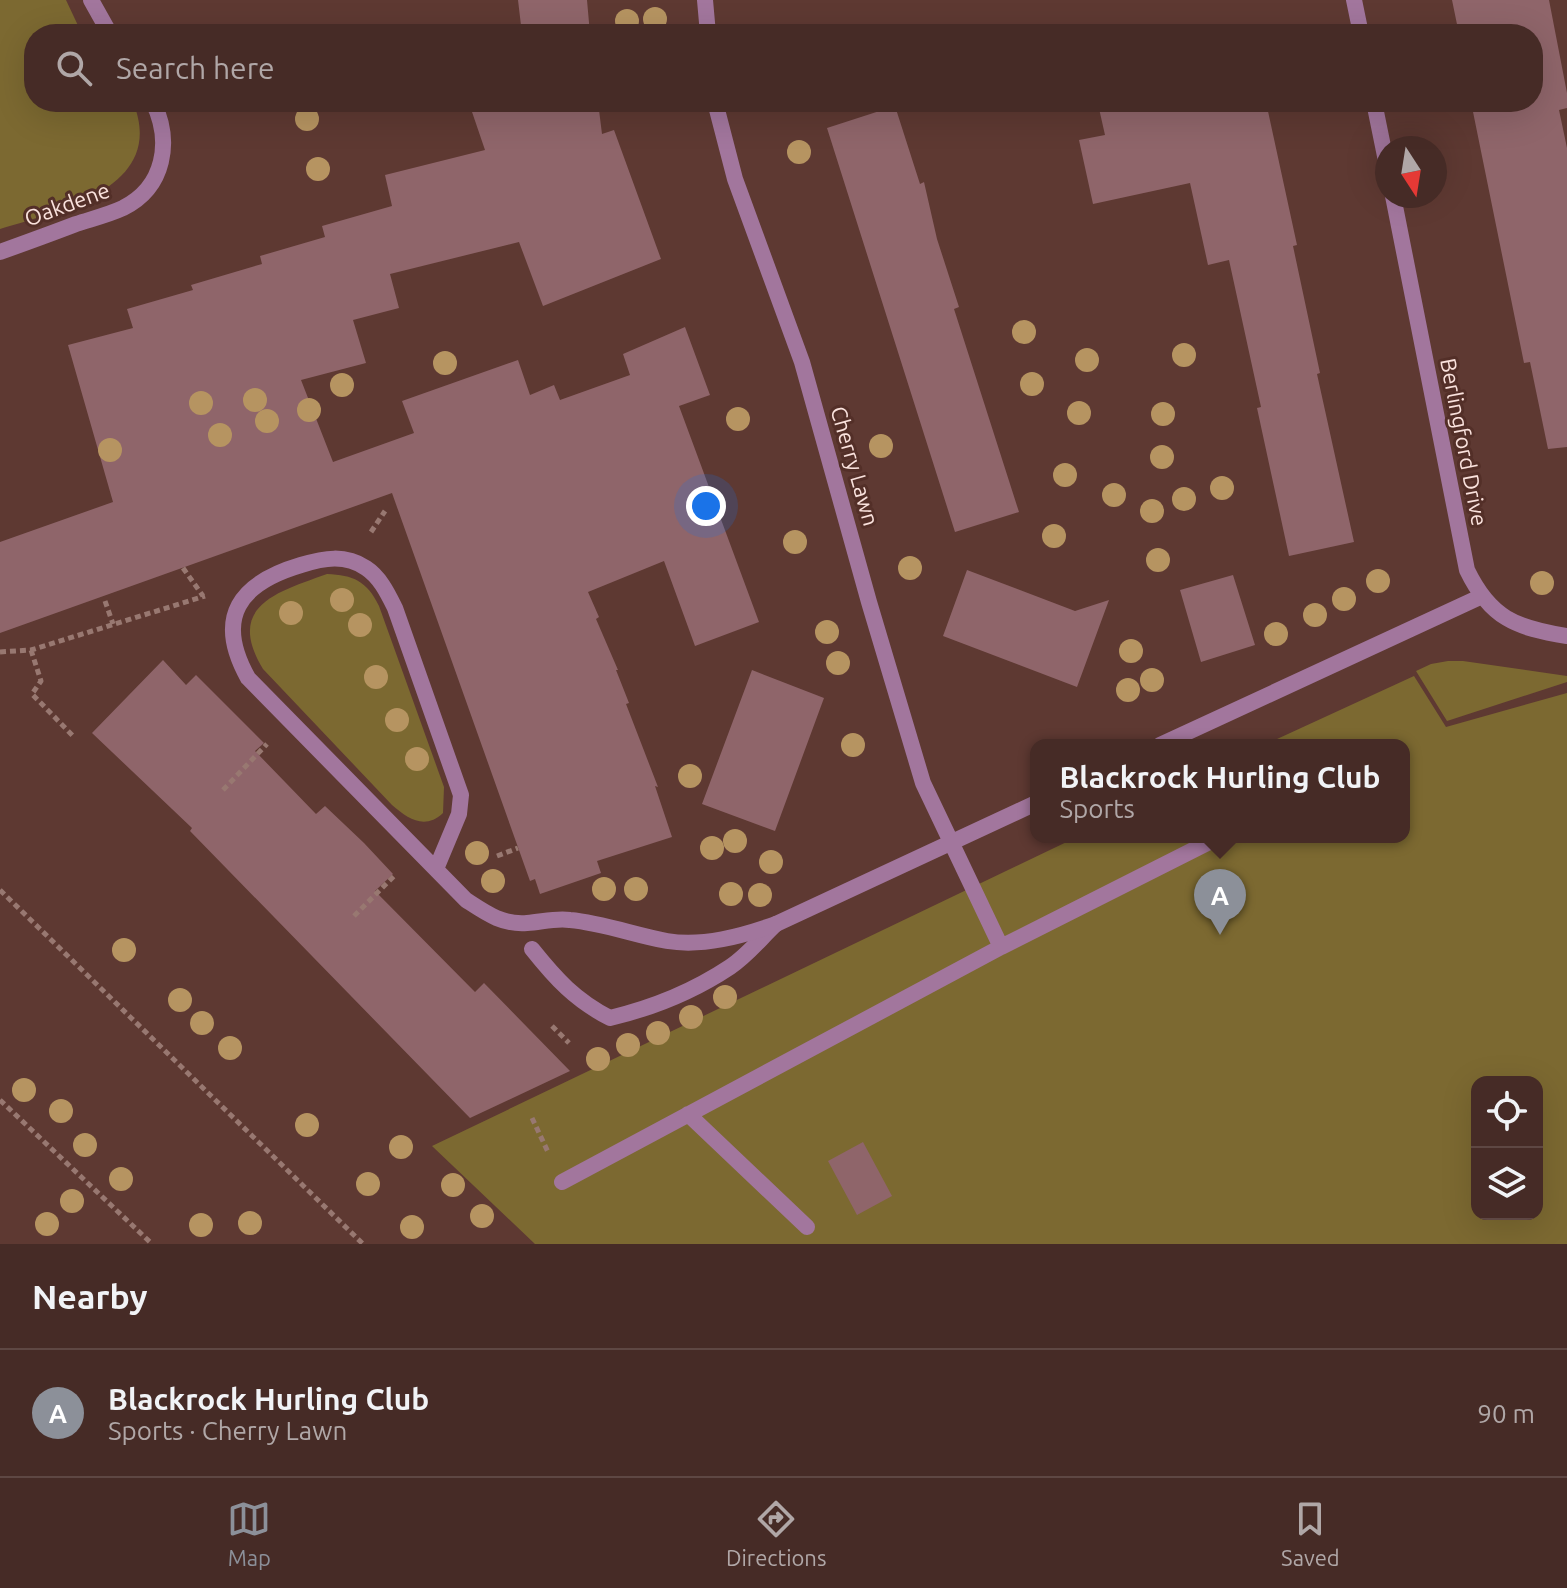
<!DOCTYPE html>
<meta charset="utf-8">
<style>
:root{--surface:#462b26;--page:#4d332e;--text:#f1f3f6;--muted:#b0a7a7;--line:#5e4743;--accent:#8c9099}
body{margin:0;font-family:Ubuntu,sans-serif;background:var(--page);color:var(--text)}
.controls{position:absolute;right:24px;bottom:24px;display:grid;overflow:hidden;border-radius:16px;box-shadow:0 8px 32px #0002}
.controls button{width:72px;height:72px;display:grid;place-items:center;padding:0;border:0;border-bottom:2px solid var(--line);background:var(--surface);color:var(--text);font:40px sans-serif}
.compass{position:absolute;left:1375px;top:136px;width:72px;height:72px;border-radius:50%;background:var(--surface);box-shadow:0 8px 32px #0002;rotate:168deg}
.you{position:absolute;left:706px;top:506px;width:28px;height:28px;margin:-20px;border:6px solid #fff;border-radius:50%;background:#1a73e8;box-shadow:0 0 0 12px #1a73e833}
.badge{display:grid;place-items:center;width:52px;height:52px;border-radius:50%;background:var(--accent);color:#fff;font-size:26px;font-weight:700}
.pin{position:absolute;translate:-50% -66px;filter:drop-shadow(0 2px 4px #0008)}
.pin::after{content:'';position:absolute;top:42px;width:28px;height:24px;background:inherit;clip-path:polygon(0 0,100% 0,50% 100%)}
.popup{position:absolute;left:1030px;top:739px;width:380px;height:104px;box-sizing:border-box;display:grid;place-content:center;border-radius:16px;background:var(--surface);filter:drop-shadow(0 2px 6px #0005);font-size:26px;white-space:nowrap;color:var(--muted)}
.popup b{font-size:30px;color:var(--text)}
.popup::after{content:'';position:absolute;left:50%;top:100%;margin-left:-16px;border:16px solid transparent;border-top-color:var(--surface)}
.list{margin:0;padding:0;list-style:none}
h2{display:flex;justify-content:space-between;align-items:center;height:104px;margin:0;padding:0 32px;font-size:34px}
h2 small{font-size:26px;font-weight:400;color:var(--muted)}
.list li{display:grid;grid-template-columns:52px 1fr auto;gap:24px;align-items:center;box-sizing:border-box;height:128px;padding:0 32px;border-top:2px solid var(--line)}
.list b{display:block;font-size:30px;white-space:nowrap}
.list p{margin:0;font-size:26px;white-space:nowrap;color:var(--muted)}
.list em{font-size:26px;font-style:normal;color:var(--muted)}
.icon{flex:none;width:44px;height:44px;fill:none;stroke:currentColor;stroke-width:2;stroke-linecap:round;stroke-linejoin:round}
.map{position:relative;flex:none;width:1567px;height:1244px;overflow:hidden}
.search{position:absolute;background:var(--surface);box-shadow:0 8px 32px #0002;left:24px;right:24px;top:24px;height:88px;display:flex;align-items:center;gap:20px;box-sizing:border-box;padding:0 28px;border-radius:32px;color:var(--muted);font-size:30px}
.sheet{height:232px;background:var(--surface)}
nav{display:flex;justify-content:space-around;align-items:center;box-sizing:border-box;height:112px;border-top:2px solid var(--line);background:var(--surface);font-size:22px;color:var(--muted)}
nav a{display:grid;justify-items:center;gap:4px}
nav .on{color:var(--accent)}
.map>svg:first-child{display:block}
</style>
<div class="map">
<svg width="1567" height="1244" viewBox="0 0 1567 1244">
<rect width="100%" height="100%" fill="#5e3932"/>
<path fill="#7c6931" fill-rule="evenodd" d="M 0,0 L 66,0 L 82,34 L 34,34 L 34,102 L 133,102 C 168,188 59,211 0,229 Z
M 327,574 C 353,575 367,581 379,606 L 444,787 L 443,813 C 425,830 408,819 392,805 L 263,669 C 225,606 277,592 327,574 Z
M 1448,661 L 1463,661 L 1567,676 L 1567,682 L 1447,721 L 1416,671 L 1431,664 Z
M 1414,676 L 1446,727 L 1567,693 L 1567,1244 L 535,1244 L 432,1146 L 1077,837 L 1404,837 L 1404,745 L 1264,745 ZM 1477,1082 L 1537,1082 L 1537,1214 L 1477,1214 Z"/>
<path fill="#8f656a" d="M 518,0 L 587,0 L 590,34 L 522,34 Z
M 1452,0 L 1549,0 L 1567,93 L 1567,108 L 1559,110 L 1567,148 L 1567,447 L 1548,449 L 1530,362 L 1524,363 L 1471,102 L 1533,102 L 1533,34 L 1459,34 Z
M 519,102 L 598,102 L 602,134 L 614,130 L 661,259 L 543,306 L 519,242 L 390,274 L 399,308 L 353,320 L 366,363 L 301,380 L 333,462 L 414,433 L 402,401 L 518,360 L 530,395 L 554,385 L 560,400 L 630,375 L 623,354 L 685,327 L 710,395 L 679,406 L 759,622 L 695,646 L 664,561 L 588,592 L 599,617 L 596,619 L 618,670 L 616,670 L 629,703 L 626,704 L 658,787 L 655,786 L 672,837 L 597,861 L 601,873 L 540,894 L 535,879 L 530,881 L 392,493 L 0,633 L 0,542 L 113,502 L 68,345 L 133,328 L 127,309 L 193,290 L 191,285 L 262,264 L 260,256 L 325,237 L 322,226 L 392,206 L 385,175 L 485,150 L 471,109 Z
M 1109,102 L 1266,102 L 1297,245 L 1293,246 L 1320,373 L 1317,374 L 1354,542 L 1289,556 L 1257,408 L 1261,407 L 1229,260 L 1208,265 L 1190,183 L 1093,204 L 1079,140 L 1105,135 L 1098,104 Z
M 895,106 L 920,184 L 924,182 L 937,239 L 959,307 L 954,309 L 1019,512 L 955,532 L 827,128 Z
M 967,570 L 1075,611 L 1109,600 L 1077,687 L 943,636 Z
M 1233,575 L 1255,645 L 1201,662 L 1180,590 Z
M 163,660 L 186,685 L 196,675 L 264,743 L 255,751 L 316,814 L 325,806 L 364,843 L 393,874 L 375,891 L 475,992 L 484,983 L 570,1071 L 470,1118 L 190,831 L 192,828 L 92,733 Z
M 752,670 L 824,698 L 775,831 L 702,804 Z
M 863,1142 L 892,1196 L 857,1215 L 828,1161 Z"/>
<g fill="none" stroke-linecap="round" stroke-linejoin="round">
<path stroke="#987871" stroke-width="5" stroke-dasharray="6 4" stroke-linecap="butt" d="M 371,532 L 385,511
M 183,568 L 203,596
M 105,601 L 113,624
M 31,650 L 41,681 L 32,694 L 74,737
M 0,652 L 31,650 L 205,596
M 223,790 L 267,744
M 497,856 L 518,848
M 0,890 L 363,1244
M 354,916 L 396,874
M 552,1026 L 569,1043
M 0,1100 L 152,1244
M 532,1118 L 548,1152"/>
<path stroke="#a2769d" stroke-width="16" d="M 532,949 C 556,979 575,1000 610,1018 C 652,1008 694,991 730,967 C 747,956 761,938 776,924"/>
<path stroke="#a2769d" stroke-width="16" d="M 91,0 L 110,34
M 705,0 L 708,34
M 1354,0 L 1361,34
M 715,102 L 735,179 L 802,362 L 869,602 L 923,783 L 1001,947
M 1374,102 L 1387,166
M 1393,196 L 1467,570 C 1490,618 1516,628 1567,636
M 0,252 C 25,243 50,234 76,224 C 91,219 108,215 123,208 C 165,187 172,141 153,102
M 1160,745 L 1480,597
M 436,869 L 459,814 L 461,795 L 395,608 C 388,594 380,577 366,568 C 345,554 324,558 301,565 C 240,583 214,617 248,678 L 466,900 C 486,913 502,925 527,923 C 542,922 555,918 570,920 C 603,923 634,935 667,941 C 703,947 742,936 776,924 L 1036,803
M 688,1114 L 807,1227
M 562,1182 L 1001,947 L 1219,837"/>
</g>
<g fill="#b69461">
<circle cx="655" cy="19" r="12"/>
<circle cx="627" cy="21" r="12"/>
<circle cx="307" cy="119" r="12"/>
<circle cx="799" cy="152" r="12"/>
<circle cx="318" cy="169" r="12"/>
<circle cx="1024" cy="332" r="12"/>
<circle cx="1184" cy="355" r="12"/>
<circle cx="1087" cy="360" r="12"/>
<circle cx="445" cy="363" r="12"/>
<circle cx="1032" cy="384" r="12"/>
<circle cx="342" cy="385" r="12"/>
<circle cx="255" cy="400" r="12"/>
<circle cx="201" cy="403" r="12"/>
<circle cx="309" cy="410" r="12"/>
<circle cx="1079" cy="413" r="12"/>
<circle cx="1163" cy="414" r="12"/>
<circle cx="738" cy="419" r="12"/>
<circle cx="267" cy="421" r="12"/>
<circle cx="220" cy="435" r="12"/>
<circle cx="881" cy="446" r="12"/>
<circle cx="110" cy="450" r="12"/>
<circle cx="1162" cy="457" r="12"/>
<circle cx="1065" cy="475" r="12"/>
<circle cx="1222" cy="488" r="12"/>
<circle cx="1114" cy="495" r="12"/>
<circle cx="1184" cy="499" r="12"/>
<circle cx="1152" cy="511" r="12"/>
<circle cx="1054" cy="536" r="12"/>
<circle cx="795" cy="542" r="12"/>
<circle cx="1158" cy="560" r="12"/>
<circle cx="910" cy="568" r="12"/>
<circle cx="1378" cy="581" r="12"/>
<circle cx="1542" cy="583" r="12"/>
<circle cx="1344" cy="599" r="12"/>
<circle cx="342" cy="600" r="12"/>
<circle cx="291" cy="613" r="12"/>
<circle cx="1315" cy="615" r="12"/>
<circle cx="360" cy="625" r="12"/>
<circle cx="827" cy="632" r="12"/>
<circle cx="1276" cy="634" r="12"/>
<circle cx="1131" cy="651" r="12"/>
<circle cx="838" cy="663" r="12"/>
<circle cx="376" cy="677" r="12"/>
<circle cx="1152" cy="680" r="12"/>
<circle cx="1128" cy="690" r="12"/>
<circle cx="397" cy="720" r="12"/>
<circle cx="853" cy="745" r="12"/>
<circle cx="417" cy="759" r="12"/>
<circle cx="690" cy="776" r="12"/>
<circle cx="735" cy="841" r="12"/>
<circle cx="712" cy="848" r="12"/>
<circle cx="477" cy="853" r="12"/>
<circle cx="771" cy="862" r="12"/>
<circle cx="493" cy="881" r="12"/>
<circle cx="604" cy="889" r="12"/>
<circle cx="636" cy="889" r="12"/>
<circle cx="731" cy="894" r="12"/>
<circle cx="760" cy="895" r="12"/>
<circle cx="124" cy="950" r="12"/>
<circle cx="725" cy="997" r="12"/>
<circle cx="180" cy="1000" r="12"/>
<circle cx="691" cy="1017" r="12"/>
<circle cx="202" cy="1023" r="12"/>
<circle cx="658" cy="1033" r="12"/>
<circle cx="628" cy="1045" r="12"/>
<circle cx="230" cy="1048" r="12"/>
<circle cx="598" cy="1059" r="12"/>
<circle cx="24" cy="1090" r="12"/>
<circle cx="61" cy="1111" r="12"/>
<circle cx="307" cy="1125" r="12"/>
<circle cx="85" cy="1145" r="12"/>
<circle cx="401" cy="1147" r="12"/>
<circle cx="121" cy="1179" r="12"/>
<circle cx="368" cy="1184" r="12"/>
<circle cx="453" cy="1185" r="12"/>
<circle cx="72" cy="1201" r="12"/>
<circle cx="482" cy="1216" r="12"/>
<circle cx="250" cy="1223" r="12"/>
<circle cx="47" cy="1224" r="12"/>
<circle cx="201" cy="1225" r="12"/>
<circle cx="412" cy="1227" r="12"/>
</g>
<g text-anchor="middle" stroke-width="6" stroke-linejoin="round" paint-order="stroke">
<g font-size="22" fill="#fae2dd" stroke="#532f28">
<text transform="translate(67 204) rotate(-20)" y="8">Oakdene</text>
<text transform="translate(1464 442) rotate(79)" y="8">Berlingford Drive</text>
<text transform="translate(855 466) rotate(74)" y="8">Cherry Lawn</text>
</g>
</g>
</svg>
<div class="controls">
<button><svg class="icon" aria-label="locate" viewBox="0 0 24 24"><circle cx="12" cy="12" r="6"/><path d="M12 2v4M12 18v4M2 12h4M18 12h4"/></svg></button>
<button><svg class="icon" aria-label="layers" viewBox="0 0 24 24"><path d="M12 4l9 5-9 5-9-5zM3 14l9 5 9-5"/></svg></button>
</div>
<svg class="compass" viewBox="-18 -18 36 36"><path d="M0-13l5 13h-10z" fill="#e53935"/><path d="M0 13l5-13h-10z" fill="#b0a7a7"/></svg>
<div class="you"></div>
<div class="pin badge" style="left:1220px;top:935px">A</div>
<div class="popup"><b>Blackrock Hurling Club</b>Sports</div>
<div class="search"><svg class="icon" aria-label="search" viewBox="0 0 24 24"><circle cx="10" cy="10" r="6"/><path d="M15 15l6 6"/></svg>Search here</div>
</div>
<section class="sheet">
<h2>Nearby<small></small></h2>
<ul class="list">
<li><span class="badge">A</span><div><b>Blackrock Hurling Club</b><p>Sports · Cherry Lawn</p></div><em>90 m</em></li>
</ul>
</section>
<nav>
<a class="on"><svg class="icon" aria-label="map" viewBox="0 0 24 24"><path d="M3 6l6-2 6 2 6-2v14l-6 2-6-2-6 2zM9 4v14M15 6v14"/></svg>Map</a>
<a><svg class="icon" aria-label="directions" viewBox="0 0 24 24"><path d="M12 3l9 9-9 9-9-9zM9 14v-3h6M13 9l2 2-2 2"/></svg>Directions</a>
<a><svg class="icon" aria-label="saved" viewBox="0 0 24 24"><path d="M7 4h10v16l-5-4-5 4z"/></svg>Saved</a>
</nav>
